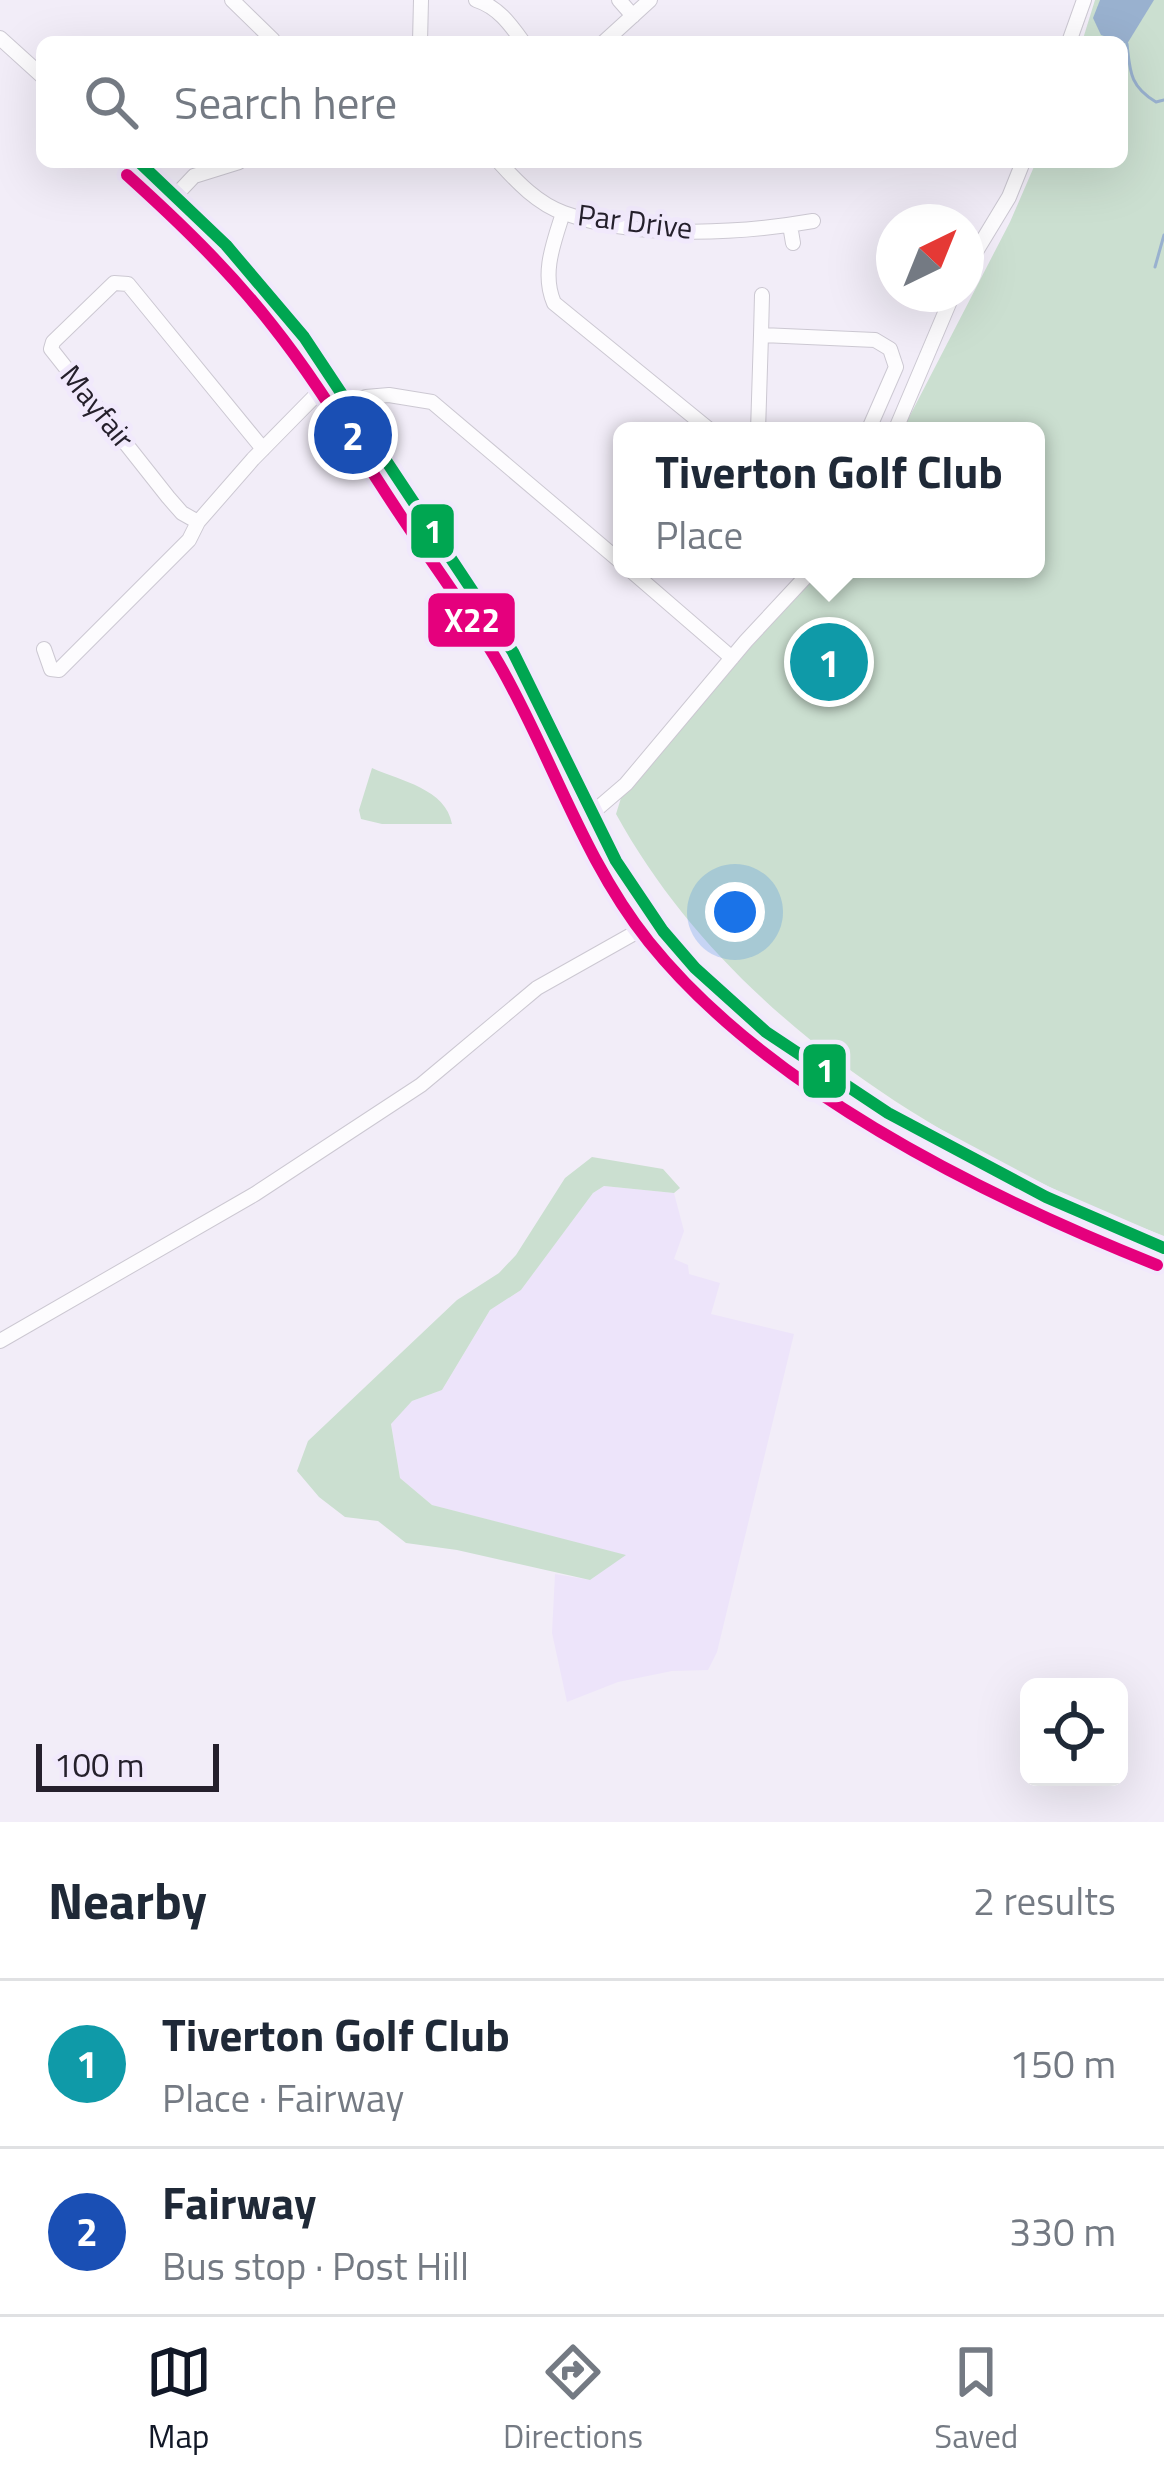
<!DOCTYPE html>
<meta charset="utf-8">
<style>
:root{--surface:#fff;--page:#f2f2f3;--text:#1f2937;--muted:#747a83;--line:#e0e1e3;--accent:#111827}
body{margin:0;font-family:"Titillium Web",sans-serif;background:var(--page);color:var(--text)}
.controls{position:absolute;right:36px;bottom:36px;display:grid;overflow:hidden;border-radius:18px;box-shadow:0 12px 48px #0002}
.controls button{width:108px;height:108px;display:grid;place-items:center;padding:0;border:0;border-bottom:3px solid var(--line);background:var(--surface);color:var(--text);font:60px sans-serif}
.compass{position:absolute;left:876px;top:204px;width:108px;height:108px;border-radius:50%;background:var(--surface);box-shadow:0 12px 48px #0002;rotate:43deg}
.scale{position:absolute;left:36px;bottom:30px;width:183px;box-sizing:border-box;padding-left:12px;border:6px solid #25202c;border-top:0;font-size:33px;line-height:42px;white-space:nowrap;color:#25202c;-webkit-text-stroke:9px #f1e9fc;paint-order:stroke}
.you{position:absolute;left:735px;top:912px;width:42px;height:42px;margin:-30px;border:9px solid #fff;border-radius:50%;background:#1a73e8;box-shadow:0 0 0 18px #1a73e833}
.badge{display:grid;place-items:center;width:78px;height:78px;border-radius:50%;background:var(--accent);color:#fff;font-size:39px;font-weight:700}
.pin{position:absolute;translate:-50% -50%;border:6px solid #fff;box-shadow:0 3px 12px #0006}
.popup{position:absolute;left:613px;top:422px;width:432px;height:156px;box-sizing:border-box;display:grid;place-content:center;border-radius:18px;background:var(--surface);filter:drop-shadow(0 3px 9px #0005);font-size:39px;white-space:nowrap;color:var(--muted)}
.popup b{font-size:45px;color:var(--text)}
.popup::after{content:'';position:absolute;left:50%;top:100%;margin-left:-24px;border:24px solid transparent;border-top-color:var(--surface)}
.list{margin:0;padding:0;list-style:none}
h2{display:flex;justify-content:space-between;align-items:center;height:156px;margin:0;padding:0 48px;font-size:51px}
h2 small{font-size:39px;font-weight:400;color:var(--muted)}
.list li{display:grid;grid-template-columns:78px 1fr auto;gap:36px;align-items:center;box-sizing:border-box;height:168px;padding:0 48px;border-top:3px solid var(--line)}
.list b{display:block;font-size:45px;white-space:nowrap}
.list p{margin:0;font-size:39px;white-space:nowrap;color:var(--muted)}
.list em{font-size:39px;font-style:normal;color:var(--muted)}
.icon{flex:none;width:66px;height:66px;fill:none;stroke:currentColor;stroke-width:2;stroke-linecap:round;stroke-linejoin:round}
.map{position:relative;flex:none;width:1164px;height:1822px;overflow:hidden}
.search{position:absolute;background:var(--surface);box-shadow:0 12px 48px #0002;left:36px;right:36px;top:36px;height:132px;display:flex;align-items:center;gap:30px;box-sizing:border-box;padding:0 42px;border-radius:18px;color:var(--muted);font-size:45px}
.sheet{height:492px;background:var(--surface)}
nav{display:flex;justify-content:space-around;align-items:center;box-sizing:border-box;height:168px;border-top:3px solid var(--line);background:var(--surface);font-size:33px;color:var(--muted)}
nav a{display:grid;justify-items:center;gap:6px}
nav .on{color:var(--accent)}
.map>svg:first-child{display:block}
</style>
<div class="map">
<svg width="1164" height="1822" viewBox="0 0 1164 1822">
<rect width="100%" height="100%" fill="#f2edf8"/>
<path fill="#ede4fa" d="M 604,1186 L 674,1193 L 684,1231 L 674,1259 L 688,1265 L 689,1274 L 720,1283 L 711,1314 L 794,1334 L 717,1652 L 708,1670 L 672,1671 L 618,1682 L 567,1702 L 552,1633 L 555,1574 L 590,1580 L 624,1555 L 432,1505 L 400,1478 L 391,1423 L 412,1401 L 442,1390 L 490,1310 L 521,1290 L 593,1193 Z"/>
<path fill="#cbdfd0" d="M 1095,0 L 1164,0 L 1164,1236 C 949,1153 730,1021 616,814 L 621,798 L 818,569 L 1036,569 L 1036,431 L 902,431 L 1010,222 L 1036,162 L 1122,162 L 1122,42 L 1082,42 Z
M 372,768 C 401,781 446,789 452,824 L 382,824 L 361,819 L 359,810 Z
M 592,1157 L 663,1169 L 680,1188 L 674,1193 L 604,1186 L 593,1193 L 521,1290 L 490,1310 L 442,1390 L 412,1401 L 391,1424 L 400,1478 L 432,1505 L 626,1555 L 590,1580 L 457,1550 L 406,1543 L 378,1521 L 345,1517 L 319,1497 L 297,1471 L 308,1441 L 457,1300 L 499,1273 L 516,1255 L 565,1178 Z"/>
<path fill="#99b1cf" d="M 1100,0 L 1154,0 L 1127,44 L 1101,35 L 1093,18 Z"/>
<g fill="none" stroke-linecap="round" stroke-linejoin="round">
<path stroke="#99b1cf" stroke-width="3" d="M 1127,44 C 1130,70 1129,86 1156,102 L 1164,100
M 1155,267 L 1164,235"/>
<defs>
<path id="minor" d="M 232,0 L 273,40
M 476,0 C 498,7 510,24 523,42
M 619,0 L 633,16
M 0,38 L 42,76
M 420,42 L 421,0
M 604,42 L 650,0
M 1069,42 L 1084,0
M 139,162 C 200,216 255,271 304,337 L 513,652 C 556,729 584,815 633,889 C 710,1006 812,1071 932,1138 C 1008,1180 1083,1217 1164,1248
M 499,162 C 517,182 538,204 564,213 C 636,239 739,234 813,221
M 176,195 L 194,176 L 239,162
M 563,213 C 554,242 541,273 554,303 L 711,431
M 790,225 L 793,243
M 966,268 L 1009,197 L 1023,162
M 761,335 L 762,295
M 348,404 L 366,397 L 389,395 L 432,402 L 622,563
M 758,431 L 761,335 L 875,340 L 890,349 L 896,367 L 868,431
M 846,431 L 847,431
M 895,431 L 953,294
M 198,522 L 182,513 L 168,497 L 51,349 L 53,342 L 114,283 L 128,284 L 263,449
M 629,569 L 732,658
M 44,649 L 51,669 L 59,670 L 189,540 L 198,522 L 253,459 L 315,396 L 334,382
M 591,814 L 626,784 L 746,641 L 813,569
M 0,1341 L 255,1194 L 421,1085 L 537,988 L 656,921"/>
</defs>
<use href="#minor" stroke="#ccc8d2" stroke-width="16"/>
<use href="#minor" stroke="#fdfcfe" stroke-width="14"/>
<defs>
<path id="bus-1" d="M 139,162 L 226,245 L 304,337 L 513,652 L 616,861 L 663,931 L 695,968 L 766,1032 L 888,1113 L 1046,1197 L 1164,1248"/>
<path id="bus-2" d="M 127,175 C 179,222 229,270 272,325 C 319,384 357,450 399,513 C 432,563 469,612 499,664 C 552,756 582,858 649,942 C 768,1090 984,1196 1157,1265"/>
</defs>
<use href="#bus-1" stroke="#f1e9fc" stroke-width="21"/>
<use href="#bus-2" stroke="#f1e9fc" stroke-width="21"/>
<use href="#bus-1" stroke="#00a651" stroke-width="12"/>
<use href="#bus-2" stroke="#e5007d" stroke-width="12"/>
</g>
<g text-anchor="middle" stroke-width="10" stroke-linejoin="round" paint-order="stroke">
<g font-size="30" fill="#25202c" stroke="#f1e9fc">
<text transform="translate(635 222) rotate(7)" y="10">Par Drive</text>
<text transform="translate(97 407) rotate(51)" y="10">Mayfair</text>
</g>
</g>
<g stroke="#f1e9fc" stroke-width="4.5">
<rect x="409" y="502" width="47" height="58" rx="12" fill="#00a651"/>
<rect x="426" y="591" width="91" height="58" rx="12" fill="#e5007d"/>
<rect x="801" y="1042" width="47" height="58" rx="12" fill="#00a651"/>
</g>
<g font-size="33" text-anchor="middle" font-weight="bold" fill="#fff">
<text x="433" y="543">1</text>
<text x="472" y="632">X22</text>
<text x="825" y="1082">1</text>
</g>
</svg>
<div class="controls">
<button><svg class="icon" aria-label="locate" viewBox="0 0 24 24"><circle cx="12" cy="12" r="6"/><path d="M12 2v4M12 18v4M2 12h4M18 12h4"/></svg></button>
</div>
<svg class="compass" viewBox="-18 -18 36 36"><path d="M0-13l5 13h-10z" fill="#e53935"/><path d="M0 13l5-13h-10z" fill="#747a83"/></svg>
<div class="scale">100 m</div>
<div class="you"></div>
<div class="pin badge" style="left:829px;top:662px;background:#0f9aa8">1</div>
<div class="popup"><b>Tiverton Golf Club</b>Place</div>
<div class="pin badge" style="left:353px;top:435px;background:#1a4fb4">2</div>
<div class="search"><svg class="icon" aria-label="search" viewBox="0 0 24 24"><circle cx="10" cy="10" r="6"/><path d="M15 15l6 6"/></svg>Search here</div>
</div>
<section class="sheet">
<h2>Nearby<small>2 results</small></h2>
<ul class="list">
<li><span class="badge" style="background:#0f9aa8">1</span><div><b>Tiverton Golf Club</b><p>Place · Fairway</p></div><em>150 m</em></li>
<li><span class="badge" style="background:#1a4fb4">2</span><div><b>Fairway</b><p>Bus stop · Post Hill</p></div><em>330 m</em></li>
</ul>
</section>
<nav>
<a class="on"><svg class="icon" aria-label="map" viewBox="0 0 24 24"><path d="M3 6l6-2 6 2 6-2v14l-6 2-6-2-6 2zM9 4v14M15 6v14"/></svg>Map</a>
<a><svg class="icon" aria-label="directions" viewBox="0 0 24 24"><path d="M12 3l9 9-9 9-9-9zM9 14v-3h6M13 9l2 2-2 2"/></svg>Directions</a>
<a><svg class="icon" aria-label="saved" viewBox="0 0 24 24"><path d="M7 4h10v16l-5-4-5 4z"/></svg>Saved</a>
</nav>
